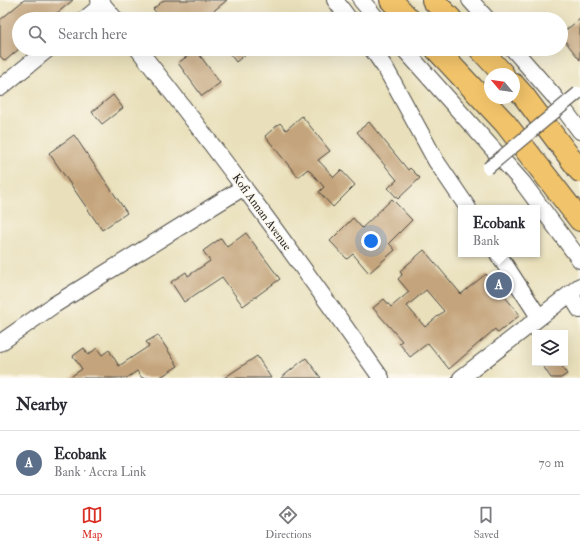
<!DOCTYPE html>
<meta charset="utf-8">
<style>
:root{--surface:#fff;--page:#f7f7f7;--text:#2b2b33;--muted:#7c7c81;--line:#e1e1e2;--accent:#d93025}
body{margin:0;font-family:"IM FELL Double Pica",serif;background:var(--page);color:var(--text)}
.controls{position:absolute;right:12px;bottom:12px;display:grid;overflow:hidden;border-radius:0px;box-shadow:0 4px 16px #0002}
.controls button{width:36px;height:36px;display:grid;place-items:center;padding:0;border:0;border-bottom:1px solid var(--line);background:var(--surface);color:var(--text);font:20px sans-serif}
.compass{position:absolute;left:484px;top:68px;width:36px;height:36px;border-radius:50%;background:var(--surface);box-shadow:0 4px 16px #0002;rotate:299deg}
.you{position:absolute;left:371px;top:241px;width:14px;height:14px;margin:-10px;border:3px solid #fff;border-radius:50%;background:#1a73e8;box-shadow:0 0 0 6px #1a73e833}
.badge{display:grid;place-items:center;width:26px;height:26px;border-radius:50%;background:var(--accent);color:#fff;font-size:13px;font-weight:700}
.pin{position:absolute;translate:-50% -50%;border:2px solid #fff;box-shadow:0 1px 4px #0006}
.popup{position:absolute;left:458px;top:205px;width:82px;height:52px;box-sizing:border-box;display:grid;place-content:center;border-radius:0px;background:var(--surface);filter:drop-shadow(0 1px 3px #0005);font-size:13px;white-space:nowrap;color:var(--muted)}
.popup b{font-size:15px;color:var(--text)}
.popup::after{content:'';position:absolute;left:50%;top:100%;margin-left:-8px;border:8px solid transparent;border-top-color:var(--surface)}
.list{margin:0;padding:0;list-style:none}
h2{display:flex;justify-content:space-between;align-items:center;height:52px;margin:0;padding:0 16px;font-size:17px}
h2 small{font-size:13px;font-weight:400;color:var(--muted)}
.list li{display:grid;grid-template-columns:26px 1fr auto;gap:12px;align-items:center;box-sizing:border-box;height:64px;padding:0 16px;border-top:1px solid var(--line)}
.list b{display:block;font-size:15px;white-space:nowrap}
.list p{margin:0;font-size:13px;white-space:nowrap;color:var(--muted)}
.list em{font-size:13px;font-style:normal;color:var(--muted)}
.icon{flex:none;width:22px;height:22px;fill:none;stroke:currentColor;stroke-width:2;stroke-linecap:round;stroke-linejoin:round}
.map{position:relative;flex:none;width:580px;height:378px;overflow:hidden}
.search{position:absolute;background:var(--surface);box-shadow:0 4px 16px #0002;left:12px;right:12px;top:12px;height:44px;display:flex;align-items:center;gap:10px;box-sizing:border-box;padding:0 14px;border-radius:22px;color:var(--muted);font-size:15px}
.sheet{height:116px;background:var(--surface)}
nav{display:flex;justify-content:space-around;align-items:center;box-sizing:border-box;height:56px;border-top:1px solid var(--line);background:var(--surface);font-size:11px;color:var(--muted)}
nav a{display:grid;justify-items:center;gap:2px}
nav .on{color:var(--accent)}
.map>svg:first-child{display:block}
</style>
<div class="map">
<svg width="580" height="378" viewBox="0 0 580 378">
<rect width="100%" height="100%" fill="#fbf7ec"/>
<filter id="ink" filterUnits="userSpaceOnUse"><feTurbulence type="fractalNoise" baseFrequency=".025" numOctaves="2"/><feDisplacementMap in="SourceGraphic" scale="8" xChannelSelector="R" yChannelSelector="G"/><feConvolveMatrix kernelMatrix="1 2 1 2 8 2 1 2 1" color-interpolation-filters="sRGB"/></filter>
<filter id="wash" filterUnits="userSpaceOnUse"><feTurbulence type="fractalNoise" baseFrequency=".012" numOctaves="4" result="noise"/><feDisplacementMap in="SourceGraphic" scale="16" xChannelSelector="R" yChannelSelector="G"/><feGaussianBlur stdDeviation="0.9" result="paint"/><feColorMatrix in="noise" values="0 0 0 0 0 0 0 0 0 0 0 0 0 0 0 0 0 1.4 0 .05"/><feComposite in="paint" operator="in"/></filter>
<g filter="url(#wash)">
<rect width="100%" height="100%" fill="#e9e0bb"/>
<g id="blocks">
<path fill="#c4a47b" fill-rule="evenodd" d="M 24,0 L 73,0 L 50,19 L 19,19 L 19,49 L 5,61 L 0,56 L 0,20 Z
M 164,0 L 227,0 L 204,19 L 162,19 L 153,9 Z
M 580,19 L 580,60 L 561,36 L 561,34 Z
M 226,49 L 252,49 L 236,62 Z
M 196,50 L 220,83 L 202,96 L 178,63 Z
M 113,95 L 123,108 L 102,124 L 92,112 Z
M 302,116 L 330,151 L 318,160 L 334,177 L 341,170 L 355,185 L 333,207 L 319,192 L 324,187 L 308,169 L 298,177 L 265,136 L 280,123 L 286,130 Z
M 369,122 L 408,170 L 410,168 L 420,178 L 398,199 L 388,188 L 397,180 L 357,132 Z
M 74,135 L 127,213 L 102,230 L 49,153 Z
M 392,199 L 412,220 L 389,243 L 395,250 L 369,273 L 353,254 L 347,259 L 330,241 L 353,218 L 362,228 Z
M 246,233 L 280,279 L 243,306 L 222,277 L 184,302 L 171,282 L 186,272 L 188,276 L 210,261 L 203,251 L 221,238 L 227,247 Z
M 424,250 L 461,294 L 486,274 L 520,315 L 498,333 L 495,329 L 449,369 L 428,343 L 410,357 L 399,343 L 402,341 L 373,308 L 384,299 L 391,307 L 409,292 L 398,279 L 402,275 L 400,271 ZM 426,290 L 444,311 L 425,327 L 407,306 Z
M 158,335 L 178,366 L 159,378 L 142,378 L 137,371 L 127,378 L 69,378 L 82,369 L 73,356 L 84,348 L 88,355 L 97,348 L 102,355 L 109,350 L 119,366 L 149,346 L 146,342 Z
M 257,356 L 271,378 L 224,378 Z
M 306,358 L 321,378 L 281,378 Z
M 541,363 L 560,363 L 567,374 L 561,378 L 551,378 Z"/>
</g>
</g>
<g filter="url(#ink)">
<use href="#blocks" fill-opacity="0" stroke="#484641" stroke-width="1"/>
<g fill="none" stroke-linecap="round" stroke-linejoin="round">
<defs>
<path id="minor" d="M 99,0 L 115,19
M 335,0 L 349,19
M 361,0 L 377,19
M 470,0 L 487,19
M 85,19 L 103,4
M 138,49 C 222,156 303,266 381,378
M 372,49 L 386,69 L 436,161 L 468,208
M 404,49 L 523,183 L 580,260
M 513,49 L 554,96 L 580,131
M 0,88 L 48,49
M 498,254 L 539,317
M 570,294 L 580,310
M 0,343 L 54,305 L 244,187
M 461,378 L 580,286"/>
<path id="trunk" d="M 391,0 L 409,19
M 433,0 L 451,19
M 436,49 L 505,123 L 580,220
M 480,49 L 503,74
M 514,85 L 523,95 L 580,171"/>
</defs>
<use href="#minor" stroke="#484641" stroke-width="18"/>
<use href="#trunk" stroke="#484641" stroke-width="24"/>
<use href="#minor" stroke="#fff" stroke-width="16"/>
<use href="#trunk" stroke="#f1c36a" stroke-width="22"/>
<defs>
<path id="pedestrian-bridge" d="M 488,168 L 578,93"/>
</defs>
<use href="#pedestrian-bridge" stroke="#484641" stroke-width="14" stroke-linecap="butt"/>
<use href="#pedestrian-bridge" stroke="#fff" stroke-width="12"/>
</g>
</g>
<g text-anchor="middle" stroke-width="3" stroke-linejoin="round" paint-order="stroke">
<g font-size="12" fill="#2b2b2b" stroke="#fbf7ec">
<text transform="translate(262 212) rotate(54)" y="4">Kofi Annan Avenue</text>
</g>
</g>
</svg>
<div class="controls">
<button><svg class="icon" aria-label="layers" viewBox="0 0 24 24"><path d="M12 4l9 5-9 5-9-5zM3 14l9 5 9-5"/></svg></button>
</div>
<svg class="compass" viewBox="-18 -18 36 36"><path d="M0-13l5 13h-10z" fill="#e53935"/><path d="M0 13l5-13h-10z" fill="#7c7c81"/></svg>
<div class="you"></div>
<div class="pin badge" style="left:499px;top:285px;background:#5c6f8a">A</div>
<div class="popup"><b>Ecobank</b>Bank</div>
<div class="search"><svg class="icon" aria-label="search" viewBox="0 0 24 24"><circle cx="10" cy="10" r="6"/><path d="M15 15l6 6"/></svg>Search here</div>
</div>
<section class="sheet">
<h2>Nearby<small></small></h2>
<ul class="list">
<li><span class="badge" style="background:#5c6f8a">A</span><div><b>Ecobank</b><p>Bank · Accra Link</p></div><em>70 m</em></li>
</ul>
</section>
<nav>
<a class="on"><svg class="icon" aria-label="map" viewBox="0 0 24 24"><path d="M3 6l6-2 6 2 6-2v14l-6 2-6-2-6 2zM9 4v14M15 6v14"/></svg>Map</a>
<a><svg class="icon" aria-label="directions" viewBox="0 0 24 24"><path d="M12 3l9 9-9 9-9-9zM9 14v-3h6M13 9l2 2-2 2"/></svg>Directions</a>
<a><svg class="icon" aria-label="saved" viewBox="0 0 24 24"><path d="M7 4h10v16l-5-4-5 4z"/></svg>Saved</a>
</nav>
